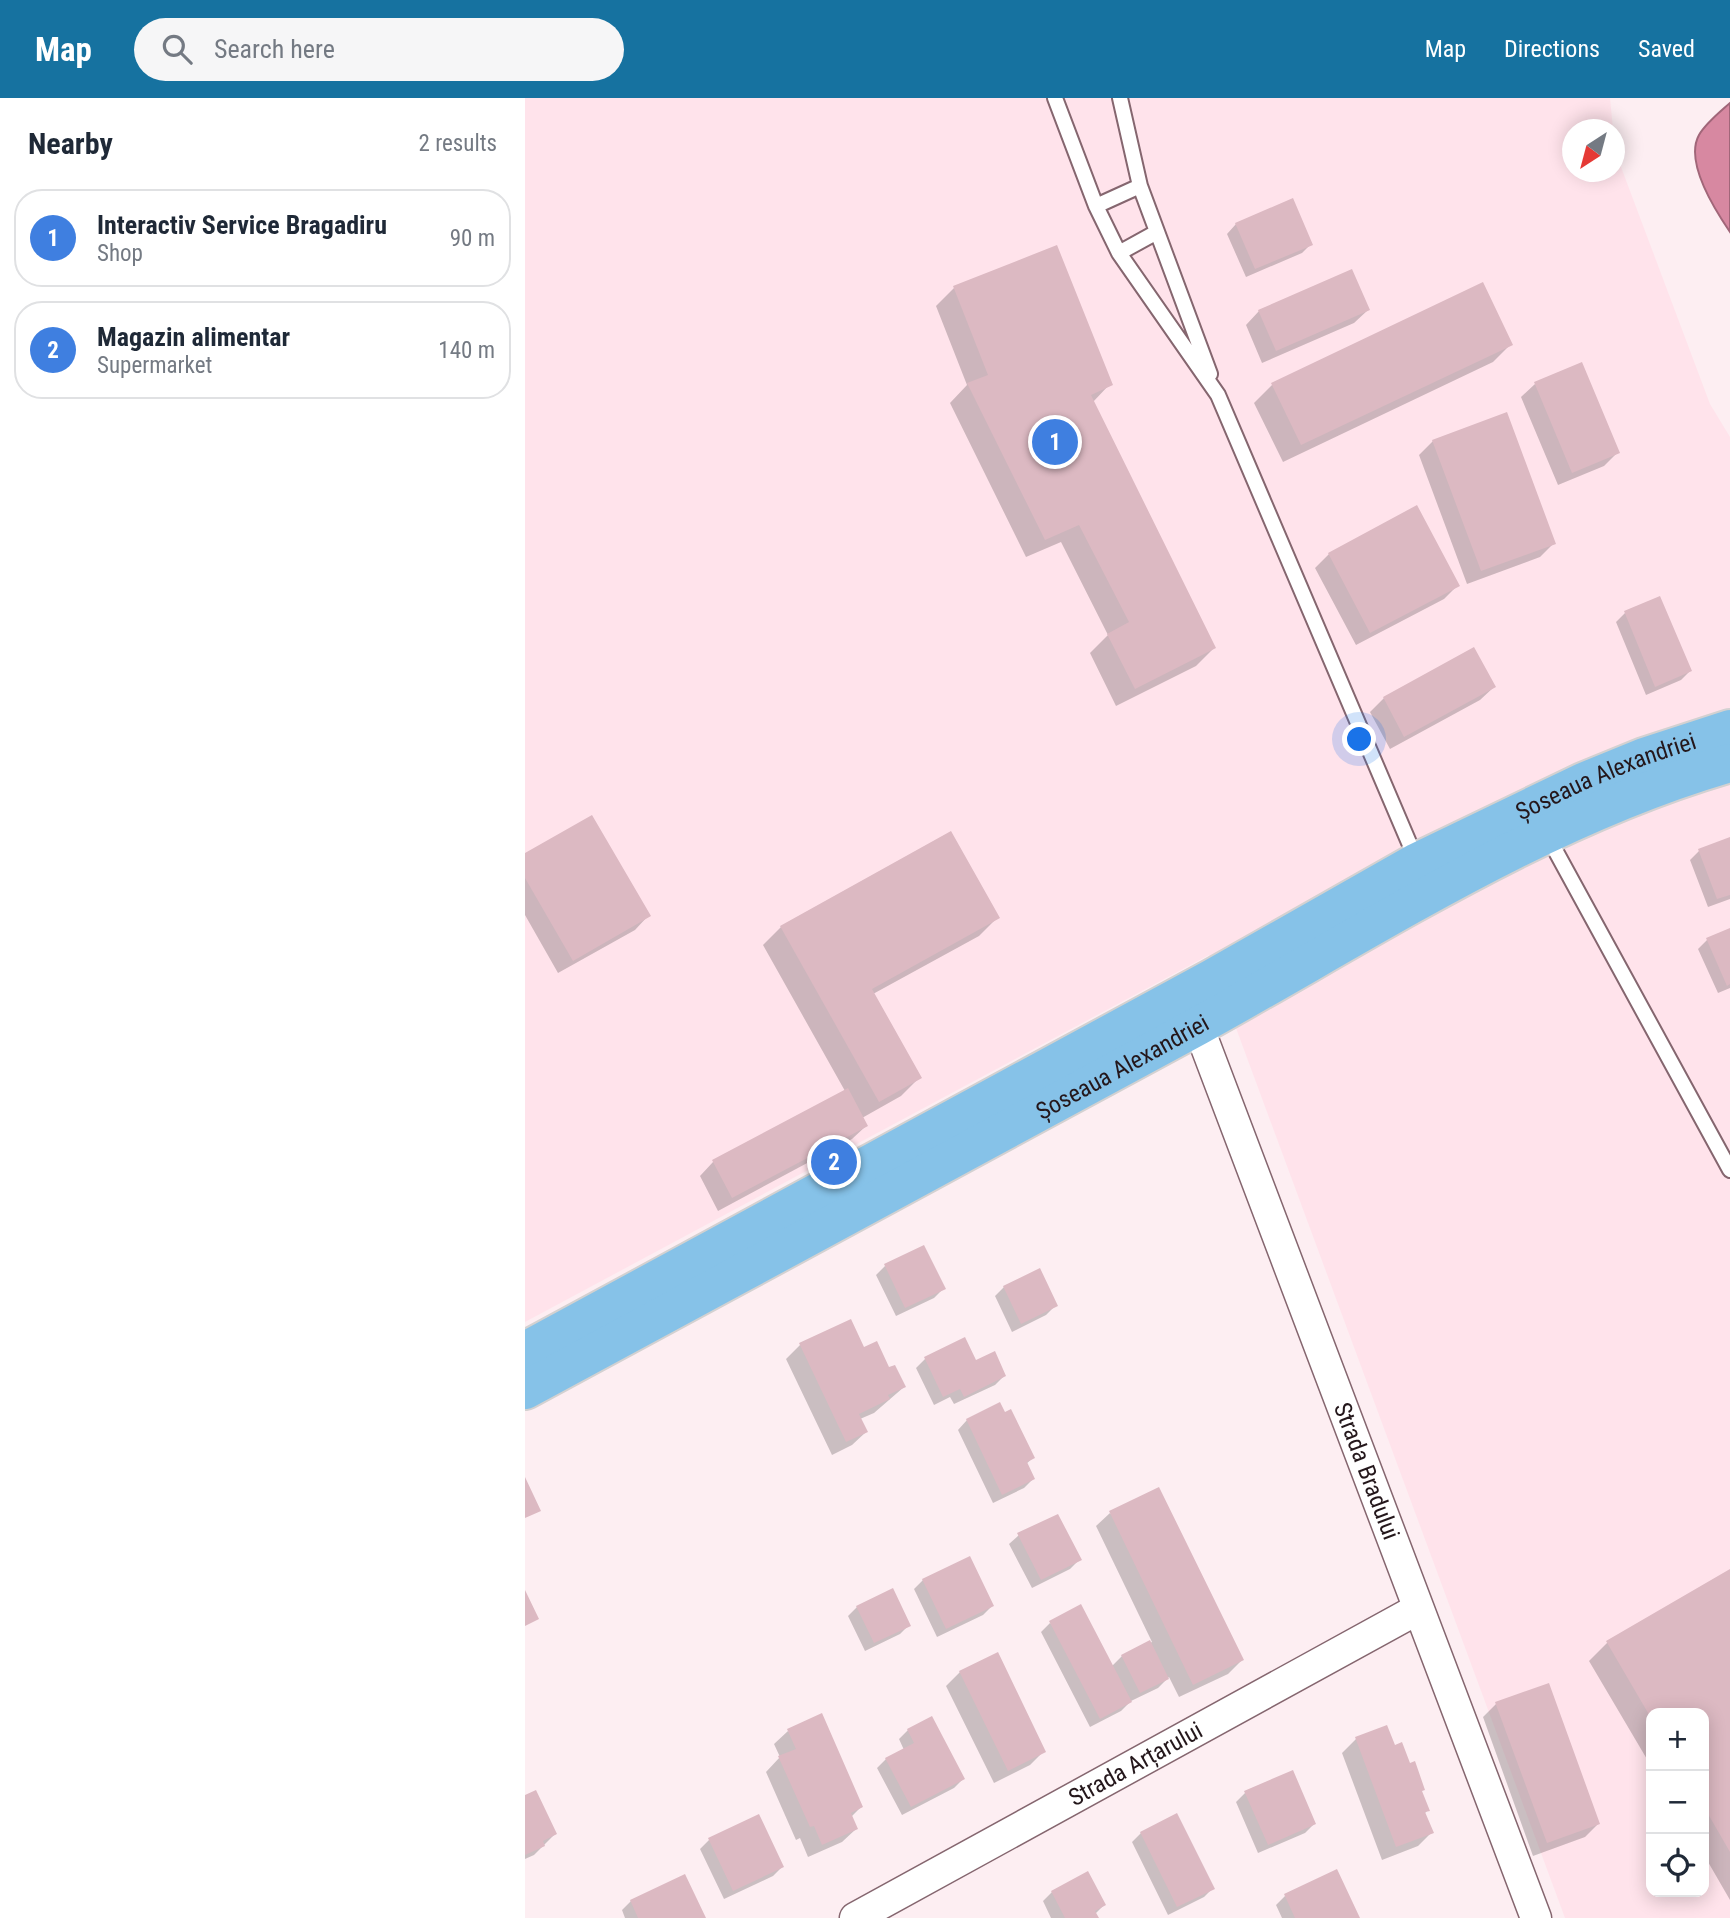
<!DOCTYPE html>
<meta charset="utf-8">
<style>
:root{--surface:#fff;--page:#f6f6f7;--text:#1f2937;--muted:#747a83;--line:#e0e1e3;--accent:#1672a0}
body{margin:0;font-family:"Roboto Condensed",sans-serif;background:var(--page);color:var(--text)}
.controls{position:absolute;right:21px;bottom:21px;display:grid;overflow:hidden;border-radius:14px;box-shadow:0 4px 18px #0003}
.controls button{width:63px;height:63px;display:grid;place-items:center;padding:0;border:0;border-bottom:2px solid var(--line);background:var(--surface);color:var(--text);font:35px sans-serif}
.compass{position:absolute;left:1037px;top:21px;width:63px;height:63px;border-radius:50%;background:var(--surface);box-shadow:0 4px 18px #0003;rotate:216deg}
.you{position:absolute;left:835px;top:642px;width:24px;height:24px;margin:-18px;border:5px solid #fff;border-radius:50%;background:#1a73e8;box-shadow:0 0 0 10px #1a73e833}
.badge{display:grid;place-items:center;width:46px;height:46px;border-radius:50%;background:var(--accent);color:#fff;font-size:23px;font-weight:700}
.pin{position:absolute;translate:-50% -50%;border:4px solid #fff;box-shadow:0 2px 7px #0006}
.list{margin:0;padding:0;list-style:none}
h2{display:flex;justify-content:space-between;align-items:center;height:91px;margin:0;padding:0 28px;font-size:30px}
h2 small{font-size:23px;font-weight:400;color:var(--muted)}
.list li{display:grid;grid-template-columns:46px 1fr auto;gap:21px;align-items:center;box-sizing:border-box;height:98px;margin:0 14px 14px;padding:0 14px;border:2px solid var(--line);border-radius:28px}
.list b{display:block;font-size:26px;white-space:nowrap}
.list p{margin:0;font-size:23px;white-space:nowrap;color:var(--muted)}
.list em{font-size:23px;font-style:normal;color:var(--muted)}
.icon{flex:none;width:38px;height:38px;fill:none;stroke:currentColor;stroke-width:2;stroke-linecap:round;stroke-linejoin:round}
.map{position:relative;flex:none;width:1205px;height:1820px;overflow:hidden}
header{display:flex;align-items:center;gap:42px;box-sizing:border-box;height:98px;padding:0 35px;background:var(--accent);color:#fff}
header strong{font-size:33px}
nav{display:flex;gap:38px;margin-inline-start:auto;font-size:24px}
.search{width:490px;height:63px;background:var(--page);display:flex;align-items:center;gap:18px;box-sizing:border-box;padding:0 24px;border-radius:38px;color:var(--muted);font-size:26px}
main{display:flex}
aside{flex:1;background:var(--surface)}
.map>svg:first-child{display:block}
</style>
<header>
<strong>Map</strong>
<div class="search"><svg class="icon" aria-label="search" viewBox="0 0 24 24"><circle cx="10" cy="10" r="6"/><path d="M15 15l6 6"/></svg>Search here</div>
<nav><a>Map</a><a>Directions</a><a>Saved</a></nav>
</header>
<main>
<aside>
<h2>Nearby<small>2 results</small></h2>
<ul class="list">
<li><span class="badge" style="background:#3f7fe0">1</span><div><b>Interactiv Service Bragadiru</b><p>Shop</p></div><em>90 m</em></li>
<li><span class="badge" style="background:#3f7fe0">2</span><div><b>Magazin alimentar</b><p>Supermarket</p></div><em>140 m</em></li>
</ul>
</aside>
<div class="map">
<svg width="1205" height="1820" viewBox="0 0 1205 1820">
<rect width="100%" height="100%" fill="#fdeef2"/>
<path fill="#ffe3eb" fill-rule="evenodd" d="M 0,0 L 1085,0 L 1088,31 L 1048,32 L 1048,74 L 1090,74 L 1090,53 L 1185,306 L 1205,339 L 1205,1820 L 1040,1820 L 684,857 L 0,1224 ZM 1126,1615 L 1179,1615 L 1179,1794 L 1126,1794 Z"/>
<path fill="#d788a1" stroke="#a16679" stroke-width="2" d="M 1205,5 L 1205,134 C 1190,112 1159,64 1174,37 C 1181,25 1195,14 1205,5 Z"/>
<path fill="#0003" d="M 711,126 L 786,146 L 777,155 L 721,179 L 702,136 Z
M 958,187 L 986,246 L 968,264 L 758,364 L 729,305 L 747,287 Z
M 429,190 L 585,286 L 568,304 L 689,550 L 671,568 L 591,608 L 565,555 L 583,537 L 536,444 L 501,459 L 425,305 L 442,287 L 411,208 Z
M 843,212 L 829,225 L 737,265 L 721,227 L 734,213 Z
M 1010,286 L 1093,354 L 1079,368 L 1033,387 L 996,299 Z
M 908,343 L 1029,445 L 1015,459 L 942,486 L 894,357 Z
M 891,410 L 933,487 L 919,501 L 831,547 L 790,470 L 804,456 Z
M 1100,515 L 1165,573 L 1156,582 L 1121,597 L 1091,524 Z
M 948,551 L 969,589 L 955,602 L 865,651 L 845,614 L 859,600 Z
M 1205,741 L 1205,801 L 1183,809 L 1165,762 L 1174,753 Z
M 0,757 L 123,818 L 110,832 L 33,875 L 0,817 Z
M 472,820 L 454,838 L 348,896 L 394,980 L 376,998 L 337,1020 L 341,1028 L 327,1041 L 193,1113 L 175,1078 L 188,1064 L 320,993 L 238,847 L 256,829 Z
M 1205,832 L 1205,890 L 1193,895 L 1173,851 L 1182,842 Z
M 360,1168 L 418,1191 L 409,1200 L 371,1218 L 351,1177 Z
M 479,1189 L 530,1208 L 521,1217 L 487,1234 L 470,1198 Z
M 275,1247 L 338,1251 L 364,1272 L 379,1289 L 349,1315 L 335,1321 L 341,1334 L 327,1347 L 307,1357 L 261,1261 Z
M 400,1261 L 450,1264 L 479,1278 L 470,1287 L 429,1306 L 425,1299 L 409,1307 L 391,1270 Z
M 442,1322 L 508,1360 L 501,1366 L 508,1381 L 499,1390 L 468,1405 L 433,1332 Z
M 585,1415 L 717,1562 L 703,1576 L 654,1599 L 644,1579 L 633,1590 L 606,1603 L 596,1613 L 565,1629 L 516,1534 L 525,1525 L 587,1568 L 597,1558 L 627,1544 L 571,1428 Z
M 494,1437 L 554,1462 L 545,1471 L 507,1490 L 484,1446 Z
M 1205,1473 L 1205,1802 L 1179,1757 L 1179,1615 L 1126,1615 L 1126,1668 L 1064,1563 L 1082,1545 Z
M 398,1482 L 467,1508 L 458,1517 L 412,1539 L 389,1491 Z
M 332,1509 L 384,1527 L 375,1536 L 340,1553 L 323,1518 Z
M 435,1574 L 519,1653 L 505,1667 L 469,1685 L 421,1588 Z
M 971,1606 L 1073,1726 L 1060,1739 L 1008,1758 L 958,1619 Z
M 383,1632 L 438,1681 L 429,1690 L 377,1717 L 352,1670 L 361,1661 L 379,1652 L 374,1641 Z
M 263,1633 L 336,1709 L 326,1719 L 331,1731 L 317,1744 L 283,1759 L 275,1740 L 271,1742 L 241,1674 L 255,1659 L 249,1646 Z
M 831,1641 L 869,1649 L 895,1694 L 903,1712 L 899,1716 L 906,1735 L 893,1748 L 857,1762 L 817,1655 Z
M 720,1695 L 789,1726 L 780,1735 L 733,1755 L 711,1704 Z
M 0,1699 L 30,1736 L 9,1757 L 0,1761 Z
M 616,1735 L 688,1790 L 679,1799 L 643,1817 L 607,1744 Z
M 184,1742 L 257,1769 L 248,1778 L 199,1801 L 175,1751 Z
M 562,1776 L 579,1807 L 570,1816 L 572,1820 L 526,1820 L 518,1803 L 527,1794 Z
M 760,1798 L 833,1820 L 757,1820 L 751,1807 Z
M 106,1803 L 179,1820 L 100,1820 L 97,1812 Z"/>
<path fill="#dcb9c2" d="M 768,100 L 788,147 L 730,171 L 710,125 Z
M 532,147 L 588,287 L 566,297 L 691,550 L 610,591 L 582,536 L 604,524 L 554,427 L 520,442 L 442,285 L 463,277 L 428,188 Z
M 827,171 L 845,212 L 751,253 L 733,212 Z
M 958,184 L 988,247 L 776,347 L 746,285 Z
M 1057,264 L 1095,355 L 1047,375 L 1009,284 Z
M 982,314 L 1031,446 L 956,473 L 907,342 Z
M 892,407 L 935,488 L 845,535 L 803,455 Z
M 1135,498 L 1167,573 L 1130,589 L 1099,513 Z
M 949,549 L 971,589 L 879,639 L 858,599 Z
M 67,717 L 126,818 L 48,863 L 0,780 L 0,755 Z
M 426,733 L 475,820 L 347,891 L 397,980 L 354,1004 L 255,828 Z
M 1205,739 L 1205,797 L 1192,801 L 1173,751 Z
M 1205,830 L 1205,886 L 1202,888 L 1181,840 Z
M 323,990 L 343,1028 L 207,1100 L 187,1062 Z
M 399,1147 L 421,1191 L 380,1210 L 359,1166 Z
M 515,1170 L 533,1208 L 496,1226 L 478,1188 Z
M 326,1221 L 339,1249 L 352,1243 L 364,1269 L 370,1267 L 381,1289 L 363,1297 L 365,1301 L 334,1316 L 343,1334 L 321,1344 L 274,1245 Z
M 440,1239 L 451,1262 L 470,1253 L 481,1278 L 439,1299 L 435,1291 L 418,1299 L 399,1259 Z
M 475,1304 L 480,1314 L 486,1311 L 510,1360 L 502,1364 L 510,1381 L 477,1397 L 441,1321 Z
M 0,1379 L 16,1413 L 0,1420 Z
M 634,1389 L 719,1562 L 668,1587 L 584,1413 Z
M 533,1416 L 557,1462 L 516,1482 L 492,1435 Z
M 445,1458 L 469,1508 L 421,1531 L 397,1481 Z
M 1205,1471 L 1205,1754 L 1179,1709 L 1179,1615 L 1126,1615 L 1126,1620 L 1081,1543 Z
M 368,1490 L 386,1528 L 349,1545 L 331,1508 Z
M 0,1492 L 14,1521 L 0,1528 Z
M 556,1506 L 607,1604 L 575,1621 L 524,1523 Z
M 625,1542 L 644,1581 L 615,1595 L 596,1557 Z
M 473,1554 L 521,1654 L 483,1673 L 434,1573 Z
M 1024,1585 L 1075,1726 L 1022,1745 L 970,1604 Z
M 297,1615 L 338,1709 L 326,1715 L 333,1731 L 297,1747 L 289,1728 L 285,1729 L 253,1658 L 271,1651 L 262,1631 Z
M 407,1618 L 440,1681 L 386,1709 L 360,1660 L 389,1645 L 382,1631 Z
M 862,1627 L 870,1647 L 877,1644 L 885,1665 L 890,1663 L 900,1692 L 897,1693 L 905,1713 L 900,1714 L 909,1735 L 871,1749 L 830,1639 Z
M 768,1672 L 791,1726 L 743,1747 L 719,1693 Z
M 11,1692 L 32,1736 L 18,1743 L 20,1748 L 0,1757 L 0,1697 Z
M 652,1715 L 690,1791 L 652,1809 L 615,1734 Z
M 234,1716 L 259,1769 L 208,1793 L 183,1740 Z
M 812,1771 L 835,1820 L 770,1820 L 759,1796 Z
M 563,1773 L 581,1807 L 570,1813 L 574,1820 L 540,1820 L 526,1793 Z
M 160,1776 L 181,1820 L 113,1820 L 105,1802 Z"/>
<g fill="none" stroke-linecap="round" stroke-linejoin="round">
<defs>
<path id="service" d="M 530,0 L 571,108 L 594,155 L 693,297 L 891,761
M 595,0 L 615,88 L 685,276
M 571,108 L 615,88
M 594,155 L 632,134
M 1023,739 L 1205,1072"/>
<g id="minor">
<path id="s1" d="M 673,928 L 1011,1820"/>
<path id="s2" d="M 330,1820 L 893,1511"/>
</g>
<g id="trunk">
<path id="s3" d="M 0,1253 L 686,881 L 892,764 L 1058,684 L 1119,659 L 1205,631"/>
<path id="s4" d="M 0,1292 C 224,1170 450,1051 673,928 C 845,833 1015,720 1205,665"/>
</g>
</defs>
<use href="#service" stroke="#85666f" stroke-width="18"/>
<use href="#minor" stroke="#85666f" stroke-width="33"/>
<use href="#trunk" stroke="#d3d1d1" stroke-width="42"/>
<use href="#service" stroke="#fff" stroke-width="14"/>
<use href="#minor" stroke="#fff" stroke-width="30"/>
<use href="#trunk" stroke="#86c2e8" stroke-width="38"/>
</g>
<g text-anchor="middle" stroke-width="5" stroke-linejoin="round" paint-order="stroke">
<g font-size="24" fill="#24171b" stroke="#fff">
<text dy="8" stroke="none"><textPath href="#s3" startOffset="1225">Șoseaua Alexandriei</textPath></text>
<text dy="8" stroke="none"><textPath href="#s4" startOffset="679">Șoseaua Alexandriei</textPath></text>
<text dy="8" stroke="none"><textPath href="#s1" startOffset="476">Strada Bradului</textPath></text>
<text dy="8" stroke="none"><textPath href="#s2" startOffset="320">Strada Arțarului</textPath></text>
</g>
</g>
</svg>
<div class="controls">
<button>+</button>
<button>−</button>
<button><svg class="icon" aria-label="locate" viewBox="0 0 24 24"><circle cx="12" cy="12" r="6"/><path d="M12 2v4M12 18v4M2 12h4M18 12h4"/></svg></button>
</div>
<svg class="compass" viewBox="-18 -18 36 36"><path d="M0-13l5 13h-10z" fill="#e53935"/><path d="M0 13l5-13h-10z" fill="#747a83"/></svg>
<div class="you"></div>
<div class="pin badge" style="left:530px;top:344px;background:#3f7fe0">1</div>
<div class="pin badge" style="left:309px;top:1064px;background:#3f7fe0">2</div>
</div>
</main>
